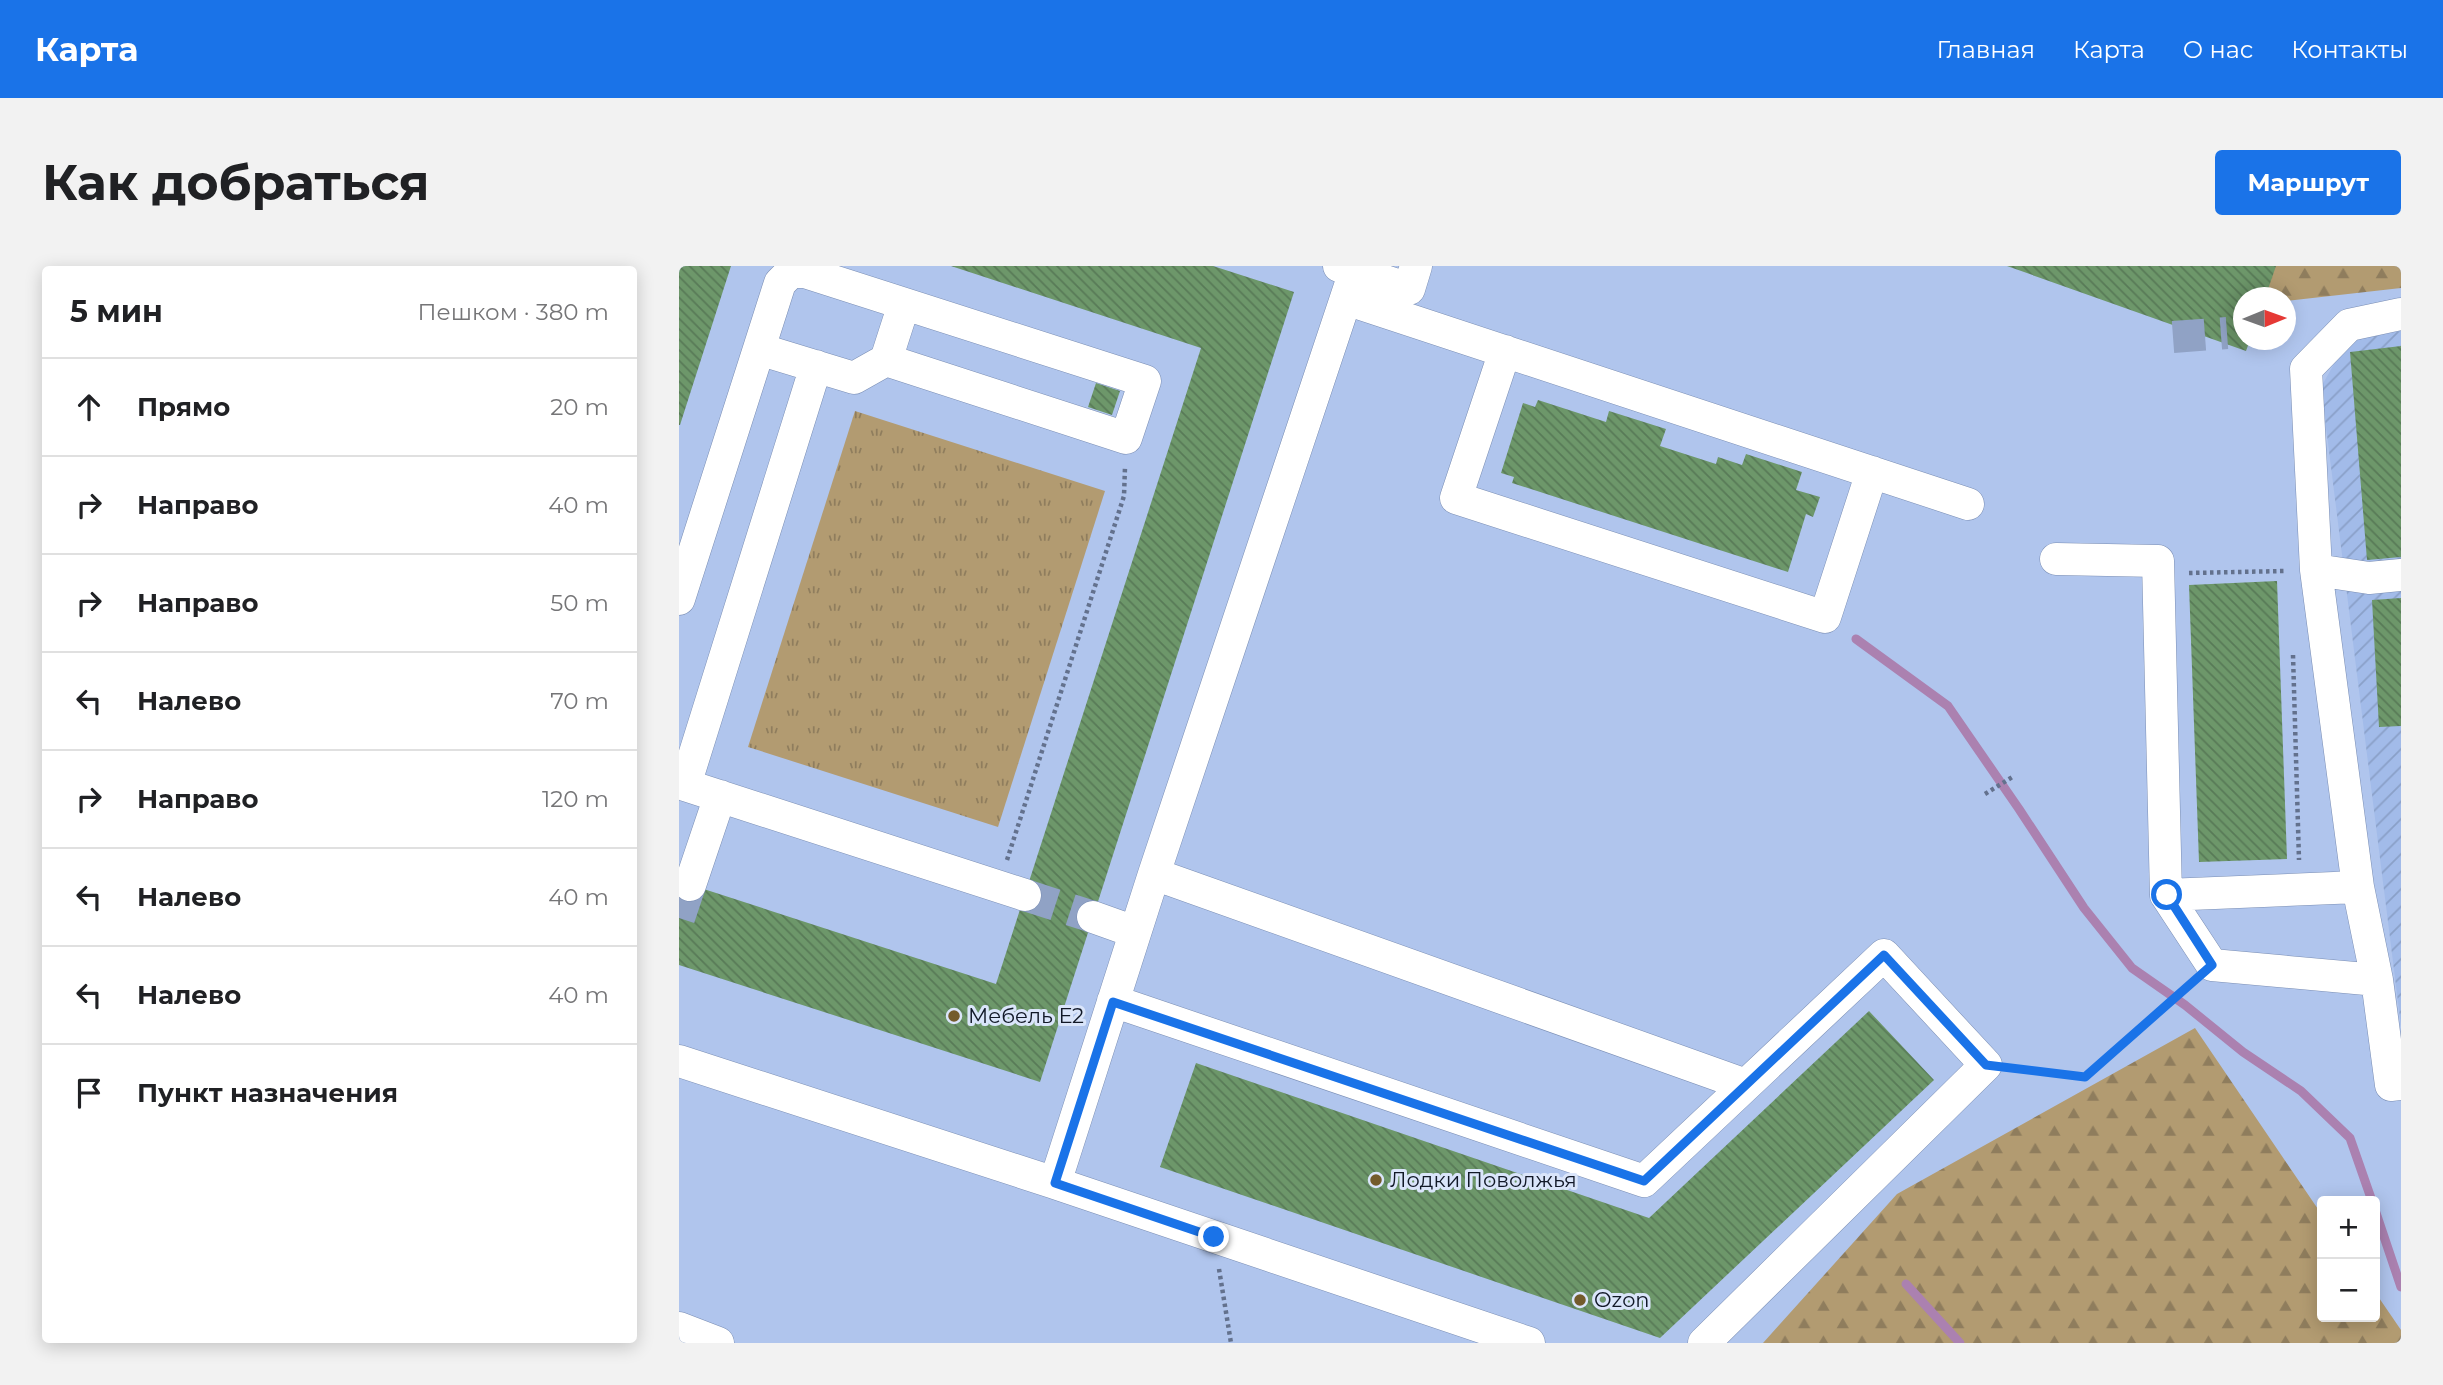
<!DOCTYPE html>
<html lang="ru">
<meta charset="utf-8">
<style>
:root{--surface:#fff;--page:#f2f2f2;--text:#202124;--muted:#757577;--line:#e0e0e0;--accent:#1a73e8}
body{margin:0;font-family:Montserrat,sans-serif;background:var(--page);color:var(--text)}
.controls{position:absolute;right:21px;bottom:21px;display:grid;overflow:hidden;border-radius:7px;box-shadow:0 4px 18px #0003}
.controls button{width:63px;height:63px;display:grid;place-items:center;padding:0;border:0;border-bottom:2px solid var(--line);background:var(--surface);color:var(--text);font:35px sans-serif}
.compass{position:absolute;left:1554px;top:21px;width:63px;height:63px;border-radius:50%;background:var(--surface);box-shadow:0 4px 18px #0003;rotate:89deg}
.stop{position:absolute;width:21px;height:21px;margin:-16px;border:5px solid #1a73e8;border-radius:50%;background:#fff}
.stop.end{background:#1a73e8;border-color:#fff;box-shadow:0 2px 7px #0008}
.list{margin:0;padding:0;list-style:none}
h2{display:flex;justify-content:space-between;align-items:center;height:91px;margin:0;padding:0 28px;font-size:30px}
h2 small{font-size:23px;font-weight:400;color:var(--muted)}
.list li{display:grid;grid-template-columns:46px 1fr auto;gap:21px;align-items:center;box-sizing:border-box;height:98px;padding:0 28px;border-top:2px solid var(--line)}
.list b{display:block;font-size:26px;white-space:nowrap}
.list em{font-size:23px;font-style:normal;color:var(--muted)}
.icon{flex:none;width:38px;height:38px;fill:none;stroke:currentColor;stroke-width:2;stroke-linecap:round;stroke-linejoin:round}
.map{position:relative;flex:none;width:1722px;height:1077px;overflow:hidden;border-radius:7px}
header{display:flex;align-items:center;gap:42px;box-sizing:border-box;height:98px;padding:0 35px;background:var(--accent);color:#fff}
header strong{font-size:33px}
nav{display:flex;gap:38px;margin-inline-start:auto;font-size:24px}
.intro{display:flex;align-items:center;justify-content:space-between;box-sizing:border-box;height:168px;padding:0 42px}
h1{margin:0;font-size:49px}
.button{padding:18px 32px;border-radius:7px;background:var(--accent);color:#fff;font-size:24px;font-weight:700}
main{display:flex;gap:42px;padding:0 42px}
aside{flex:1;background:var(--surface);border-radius:7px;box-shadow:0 4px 18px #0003}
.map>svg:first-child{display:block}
</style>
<header>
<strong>Карта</strong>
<nav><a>Главная</a><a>Карта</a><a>О нас</a><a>Контакты</a></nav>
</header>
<div class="intro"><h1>Как добраться</h1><a class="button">Маршрут</a></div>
<main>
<aside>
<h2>5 мин<small>Пешком · 380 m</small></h2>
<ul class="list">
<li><svg class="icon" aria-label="ahead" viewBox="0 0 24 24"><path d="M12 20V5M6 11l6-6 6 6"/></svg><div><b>Прямо</b></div><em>20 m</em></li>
<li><svg class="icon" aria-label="right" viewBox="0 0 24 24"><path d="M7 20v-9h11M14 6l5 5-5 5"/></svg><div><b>Направо</b></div><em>40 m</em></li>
<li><svg class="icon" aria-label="right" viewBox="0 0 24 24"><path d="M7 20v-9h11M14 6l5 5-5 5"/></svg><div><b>Направо</b></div><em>50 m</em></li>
<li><svg class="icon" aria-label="left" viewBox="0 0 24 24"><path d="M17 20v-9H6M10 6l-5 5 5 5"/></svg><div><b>Налево</b></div><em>70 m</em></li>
<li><svg class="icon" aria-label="right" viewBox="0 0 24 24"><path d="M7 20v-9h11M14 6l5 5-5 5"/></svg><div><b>Направо</b></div><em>120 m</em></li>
<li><svg class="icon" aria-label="left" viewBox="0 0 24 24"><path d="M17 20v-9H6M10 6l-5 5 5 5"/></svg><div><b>Налево</b></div><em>40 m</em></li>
<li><svg class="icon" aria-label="left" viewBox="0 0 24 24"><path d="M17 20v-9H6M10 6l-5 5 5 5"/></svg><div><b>Налево</b></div><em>40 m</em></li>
<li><svg class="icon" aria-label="arrive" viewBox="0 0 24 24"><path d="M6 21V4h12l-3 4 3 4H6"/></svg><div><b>Пункт назначения</b></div></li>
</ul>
</aside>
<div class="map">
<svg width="1722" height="1077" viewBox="0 0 1722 1077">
<defs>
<pattern id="industrial-furrows" width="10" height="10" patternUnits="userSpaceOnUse" patternTransform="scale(1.75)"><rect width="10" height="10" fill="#a2bbe9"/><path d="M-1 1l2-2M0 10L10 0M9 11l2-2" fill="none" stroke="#8aa0c8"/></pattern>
<pattern id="grass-tufts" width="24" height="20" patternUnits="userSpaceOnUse" patternTransform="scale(1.75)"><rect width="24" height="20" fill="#b29b71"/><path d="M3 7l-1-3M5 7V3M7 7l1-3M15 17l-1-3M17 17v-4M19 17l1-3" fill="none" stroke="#8f7d5d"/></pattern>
<pattern id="forest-firs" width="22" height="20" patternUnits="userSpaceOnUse" patternTransform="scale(1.75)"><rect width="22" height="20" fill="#b29b71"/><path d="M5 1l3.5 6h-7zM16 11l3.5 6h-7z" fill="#8f7d5d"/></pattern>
<pattern id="building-back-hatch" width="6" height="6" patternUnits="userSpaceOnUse" patternTransform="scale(1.75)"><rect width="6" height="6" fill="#6d976a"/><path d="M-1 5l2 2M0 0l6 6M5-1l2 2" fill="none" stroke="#587a57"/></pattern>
</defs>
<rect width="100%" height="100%" fill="#b0c5ed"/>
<path fill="url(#industrial-furrows)" d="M 1722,65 L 1722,760 L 1642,121 L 1668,75 Z"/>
<path fill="url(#grass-tufts)" d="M 176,145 L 426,225 L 319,561 L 69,481 Z"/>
<path fill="url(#forest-firs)" d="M 1564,0 L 1722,0 L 1722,22 L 1607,35 L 1606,32 L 1582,31 Z
M 1516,762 L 1643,949 L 1643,1051 L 1696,1051 L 1696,1026 L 1722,1064 L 1722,1077 L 1084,1077 L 1218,928 Z"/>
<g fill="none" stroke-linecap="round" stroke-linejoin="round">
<path stroke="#ab81b0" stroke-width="9" d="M 1177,373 L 1269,440 L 1340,543 L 1405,642 L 1453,702 L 1506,739 L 1564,786 L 1622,825 L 1671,872 L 1693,935
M 1696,944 L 1722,1021
M 1227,1018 L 1281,1077"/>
</g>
<path fill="url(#building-back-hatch)" d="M 0,0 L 52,0 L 1,159 L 0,159 Z
M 272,0 L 534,0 L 615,26 L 361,816 L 0,699 L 0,615 L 317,718 L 522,82 Z
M 1328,0 L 1597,0 L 1586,32 L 1564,32 L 1564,74 L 1571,74 L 1567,85 Z
M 1722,80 L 1722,291 L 1688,294 L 1671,86 Z
M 417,117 L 441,125 L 433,149 L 409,141 Z
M 859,134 L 927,156 L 930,145 L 987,163 L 981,180 L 1037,198 L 1039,191 L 1063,199 L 1067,188 L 1123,206 L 1117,224 L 1141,231 L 1134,251 L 1127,248 L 1109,306 L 833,217 L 835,211 L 822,207 L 844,137 L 856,141 Z
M 1598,315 L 1608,593 L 1520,596 L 1510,319 Z
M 1722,332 L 1722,460 L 1700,461 L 1693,334 Z
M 1190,745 L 1255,814 L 981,1072 L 481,901 L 517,797 L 970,952 Z"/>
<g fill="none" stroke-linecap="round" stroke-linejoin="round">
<path stroke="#90a2c5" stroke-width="32" stroke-dasharray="32 16" stroke-linecap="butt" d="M 1494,71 L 1548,67
M 346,629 L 414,651
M 0,652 L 11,619"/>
<defs>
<path id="minor" d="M 676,5 L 730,23 L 737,0
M 667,33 L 1289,238
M 1722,48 L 1670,59 L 1627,103 L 1637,304 L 1679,621 L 1698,714 L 1712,819 L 1722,818
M 826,85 L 777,232 L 1146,351 L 1193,206
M 207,94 L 225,38
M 1377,293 L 1479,295 L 1487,629 L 1679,621
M 1637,304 L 1690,312 L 1722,309
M 0,333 L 101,17 L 112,6 L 126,6 L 466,115 L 447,172 L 207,94 L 175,112 L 80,83
M 0,517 L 6,519 L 137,100
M 6,519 L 346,629
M 475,608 L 1067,819
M 11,619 L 41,530
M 1487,629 L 1533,699 L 1698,714
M 414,651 L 456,666
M 434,735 L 965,915 L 1205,689 L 1307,799 L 1025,1077
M 0,795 L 376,917 L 475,608 L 676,5 L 660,0
M 376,917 L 850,1077
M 0,1062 L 39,1077"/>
</defs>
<use href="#minor" stroke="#7a8eb4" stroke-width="33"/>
<path stroke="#63718d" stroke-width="4.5" stroke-dasharray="3.5 3.5" stroke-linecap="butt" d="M 1510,307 L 1606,305
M 1614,389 L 1620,594
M 1306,528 L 1335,510
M 328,594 L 445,230 L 446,201
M 1336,803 L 1406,811 L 1512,718
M 540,1003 L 552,1077"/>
<use href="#minor" stroke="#fff" stroke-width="32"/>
</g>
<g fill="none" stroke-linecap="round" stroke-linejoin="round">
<path stroke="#1a73e8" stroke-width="9" d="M 535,971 L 376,917 L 434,736 L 965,915 L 1205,689 L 1307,799 L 1406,811 L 1533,699 L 1488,629"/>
</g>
<g fill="#735b2c" stroke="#dae5fa" stroke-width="2.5">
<circle cx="275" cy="750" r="7"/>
<circle cx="697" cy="914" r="7"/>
<circle cx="901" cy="1034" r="7"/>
</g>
<g text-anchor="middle" stroke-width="6" stroke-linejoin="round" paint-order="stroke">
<g font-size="21" fill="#111827" stroke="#dae5fa" text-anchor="start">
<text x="289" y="757">Мебель Е2</text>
<text x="711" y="921">Лодки Поволжья</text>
<text x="915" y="1041">Ozon</text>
</g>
</g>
</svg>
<div class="controls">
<button>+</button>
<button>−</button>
</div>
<svg class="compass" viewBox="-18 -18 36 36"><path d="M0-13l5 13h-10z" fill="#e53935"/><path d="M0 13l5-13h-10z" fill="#757577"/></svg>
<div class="stop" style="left:1488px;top:629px"></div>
<div class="stop end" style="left:535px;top:971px"></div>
</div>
</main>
